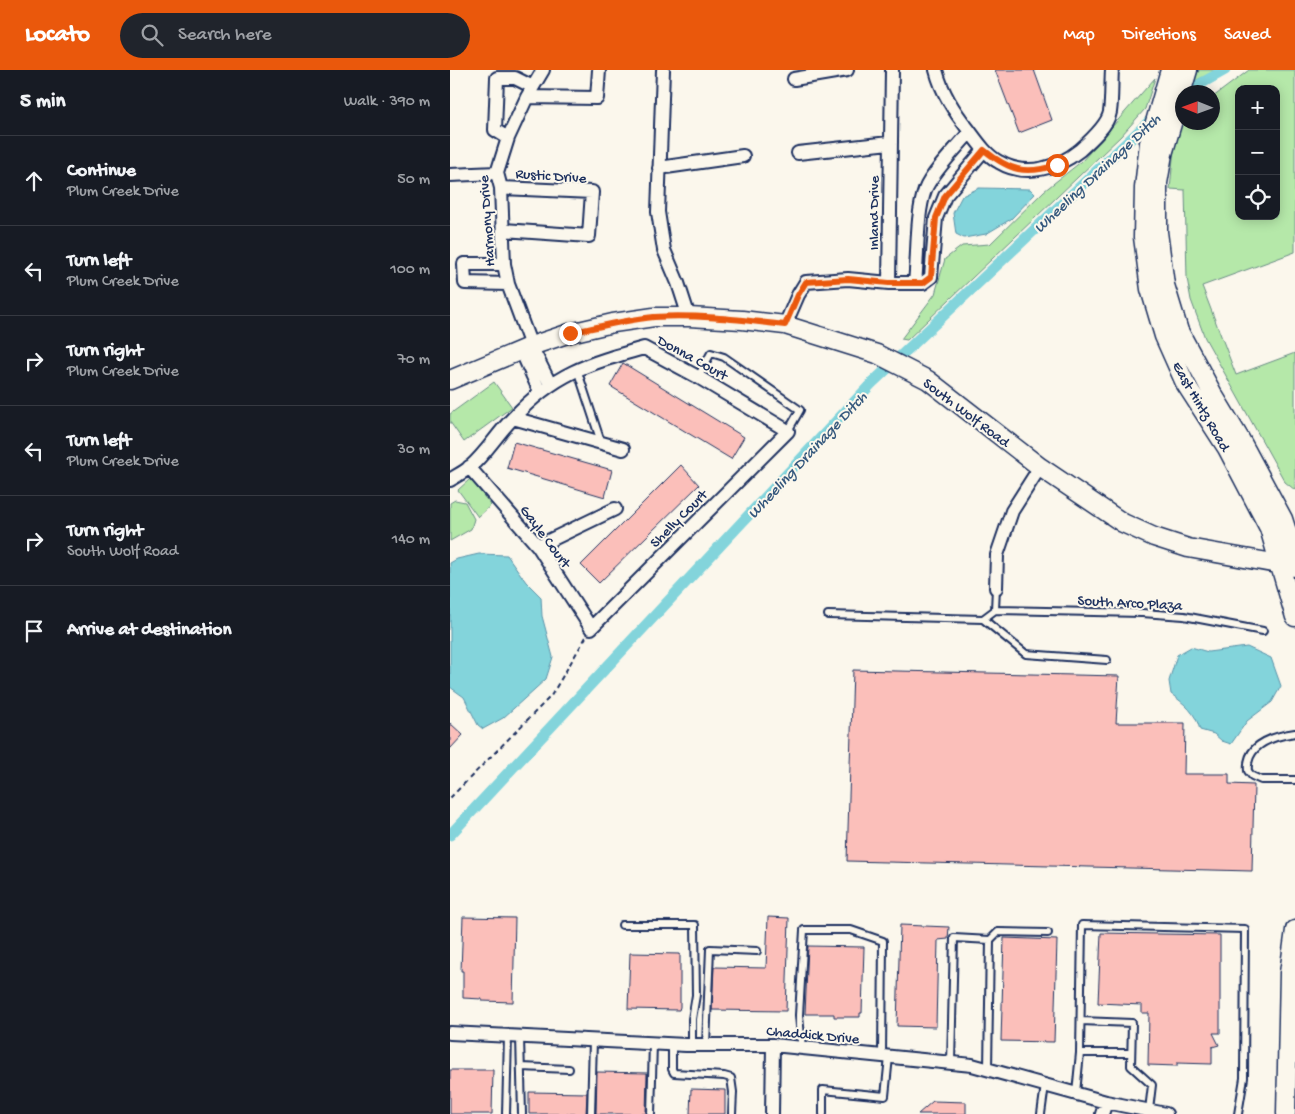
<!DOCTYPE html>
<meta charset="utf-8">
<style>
:root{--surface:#171b24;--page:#20242c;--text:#f1f3f6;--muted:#9ea1a6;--line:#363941;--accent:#ea580c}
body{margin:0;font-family:"Gochi Hand",sans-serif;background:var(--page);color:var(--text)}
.controls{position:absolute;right:15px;top:15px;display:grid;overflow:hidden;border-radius:10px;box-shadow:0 2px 12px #0003}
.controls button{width:45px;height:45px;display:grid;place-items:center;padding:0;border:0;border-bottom:1px solid var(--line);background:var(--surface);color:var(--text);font:25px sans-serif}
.compass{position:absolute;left:725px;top:15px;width:45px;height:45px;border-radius:50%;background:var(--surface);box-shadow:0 2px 12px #0003;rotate:271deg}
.stop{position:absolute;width:15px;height:15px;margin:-11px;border:4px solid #ea580c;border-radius:50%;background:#fff}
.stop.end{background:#ea580c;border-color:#fff;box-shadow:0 1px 5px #0008}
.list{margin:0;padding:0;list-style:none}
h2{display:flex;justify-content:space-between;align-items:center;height:65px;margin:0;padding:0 20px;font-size:21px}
h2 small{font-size:16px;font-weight:400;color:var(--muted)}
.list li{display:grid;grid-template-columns:32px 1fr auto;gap:15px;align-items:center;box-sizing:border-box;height:90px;padding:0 20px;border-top:1px solid var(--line)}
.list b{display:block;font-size:19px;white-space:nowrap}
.list p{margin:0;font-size:16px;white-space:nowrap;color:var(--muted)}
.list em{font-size:16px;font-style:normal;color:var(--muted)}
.icon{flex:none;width:28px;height:28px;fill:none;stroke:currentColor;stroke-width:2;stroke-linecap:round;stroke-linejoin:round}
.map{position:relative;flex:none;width:845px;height:1044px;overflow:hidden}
header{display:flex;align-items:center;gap:30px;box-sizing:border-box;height:70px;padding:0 25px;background:var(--accent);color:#fff}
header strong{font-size:24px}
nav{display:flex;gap:28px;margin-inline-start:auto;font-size:18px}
.search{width:350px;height:45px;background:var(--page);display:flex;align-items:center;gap:12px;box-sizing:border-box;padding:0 18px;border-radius:28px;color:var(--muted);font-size:19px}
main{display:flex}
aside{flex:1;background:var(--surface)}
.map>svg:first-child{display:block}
</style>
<header>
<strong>Locato</strong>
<div class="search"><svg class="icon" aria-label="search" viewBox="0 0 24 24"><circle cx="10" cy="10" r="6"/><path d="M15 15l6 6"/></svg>Search here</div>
<nav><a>Map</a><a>Directions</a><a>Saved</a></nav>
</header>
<main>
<aside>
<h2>5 min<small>Walk · 390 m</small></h2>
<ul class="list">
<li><svg class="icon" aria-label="ahead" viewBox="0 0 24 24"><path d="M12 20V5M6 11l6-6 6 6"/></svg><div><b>Continue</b><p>Plum Creek Drive</p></div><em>50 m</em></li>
<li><svg class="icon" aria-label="left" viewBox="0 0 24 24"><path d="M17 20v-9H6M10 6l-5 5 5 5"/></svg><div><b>Turn left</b><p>Plum Creek Drive</p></div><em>100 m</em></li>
<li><svg class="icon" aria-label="right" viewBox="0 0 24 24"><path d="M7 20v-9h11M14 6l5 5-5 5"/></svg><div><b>Turn right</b><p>Plum Creek Drive</p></div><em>70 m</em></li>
<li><svg class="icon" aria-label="left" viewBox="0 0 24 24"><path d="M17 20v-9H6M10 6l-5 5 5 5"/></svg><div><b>Turn left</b><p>Plum Creek Drive</p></div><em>30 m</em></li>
<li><svg class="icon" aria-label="right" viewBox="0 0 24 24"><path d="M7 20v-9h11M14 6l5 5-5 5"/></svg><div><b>Turn right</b><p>South Wolf Road</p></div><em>140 m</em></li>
<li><svg class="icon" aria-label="arrive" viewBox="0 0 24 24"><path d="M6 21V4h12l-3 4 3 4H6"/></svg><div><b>Arrive at destination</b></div></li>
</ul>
</aside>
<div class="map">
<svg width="845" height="1044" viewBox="0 0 845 1044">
<rect width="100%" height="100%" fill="#fbf7ec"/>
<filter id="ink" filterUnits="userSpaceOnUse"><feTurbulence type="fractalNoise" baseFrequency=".02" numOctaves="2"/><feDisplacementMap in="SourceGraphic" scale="10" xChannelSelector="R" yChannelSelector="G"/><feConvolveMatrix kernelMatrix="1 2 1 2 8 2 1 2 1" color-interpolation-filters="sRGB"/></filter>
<g filter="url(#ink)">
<path fill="#b5e8a9" stroke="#688c84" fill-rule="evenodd" d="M 749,0 L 768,0 L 743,12 Z
M 799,0 L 845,0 L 845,182 L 752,216 L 786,305 L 845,283 L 845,420 L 835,412 L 755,268 L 741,230 L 737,208 L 735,120 L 720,119 L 725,69 L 732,41 L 732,52 L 762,52 L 763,27 ZM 789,19 L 826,19 L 826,146 L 789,146 Z
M 705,8 L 695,39 L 671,66 L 457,270 L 451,269 L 485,224 L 495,189 L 512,176 L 540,174 L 594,121 L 632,91 Z
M 44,312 L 62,337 L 14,372 L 0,352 L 0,344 Z
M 20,409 L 41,435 L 28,447 L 8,420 Z
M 5,430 L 15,432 L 24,449 L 21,459 L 0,471 L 0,433 Z"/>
<path fill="#83d4db" stroke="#5992a9" d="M 529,118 L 580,119 L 585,124 L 561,149 L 536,164 L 514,168 L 506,164 L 503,143 L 512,126 Z
M 29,484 L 57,485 L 76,512 L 91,527 L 92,546 L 103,587 L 96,609 L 53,648 L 33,659 L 28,655 L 14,627 L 0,617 L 0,493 L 7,489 Z
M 741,577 L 758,582 L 797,577 L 821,588 L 831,616 L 822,632 L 797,651 L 781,674 L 772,671 L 764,664 L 750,660 C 746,643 735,634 721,624 L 719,611 L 727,585 Z"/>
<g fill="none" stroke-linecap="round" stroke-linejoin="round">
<path stroke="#83d4db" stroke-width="11" d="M 736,22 L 775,0
M 0,765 L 421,314 L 705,46"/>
</g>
<path fill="#fbbfba" stroke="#1b2f5e" d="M 545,0 L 584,0 L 602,50 L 569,63 Z
M 173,293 L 294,367 L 281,389 L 160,316 Z
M 64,372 L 162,400 L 155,427 L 57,398 Z
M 231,395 L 249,415 L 149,513 L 131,495 Z
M 403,600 L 669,606 L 666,653 L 735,653 L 734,704 L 779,704 L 779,714 L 804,715 L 802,801 L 397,791 Z
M 0,653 L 13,665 L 0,679 Z
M 13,847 L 65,848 L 63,932 L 32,931 L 32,929 L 13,928 L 13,901 L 11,901 Z
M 318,847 L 339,848 L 336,941 L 262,940 L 264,897 L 316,898 Z
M 450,855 L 499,857 L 498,869 L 488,870 L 486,957 L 447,956 Z
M 651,863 L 770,865 L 770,963 L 763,963 L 769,975 L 762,977 L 762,994 L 727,993 L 727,996 L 698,995 L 699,943 L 692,943 L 692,935 L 648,933 Z
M 554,868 L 607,870 L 604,972 L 551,971 Z
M 358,876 L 414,877 L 412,943 L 410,943 L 410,947 L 384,947 L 384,944 L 355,944 Z
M 180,883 L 230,884 L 230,937 L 229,940 L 178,939 Z
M 0,1000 L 43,1000 L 42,1044 L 0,1044 Z
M 147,1002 L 197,1003 L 196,1044 L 146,1044 Z
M 241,1019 L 275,1020 L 275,1044 L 240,1044 Z
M 79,1022 L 137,1023 L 136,1044 L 79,1044 Z
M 483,1031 L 516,1032 L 516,1044 L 468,1044 Z"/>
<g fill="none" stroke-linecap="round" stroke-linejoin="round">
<defs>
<path id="service" d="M 127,299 L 151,372
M 248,307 L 261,283 L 274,287 L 350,340 L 338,361
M 545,540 L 692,543 L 734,546 L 813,561
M 378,545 L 533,549 L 545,540 L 546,518
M 533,549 L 576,584 L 657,590
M 845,663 C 824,666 795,674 798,701 L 802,706 L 811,710 L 845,710
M 172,855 L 245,855 L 246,925 L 242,949 L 242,975
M 540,870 L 548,862 L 598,863
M 631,951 L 682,953 L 681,996 L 702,1015 L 699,1040
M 70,967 L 72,1044
M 222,974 L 222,999 L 224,1003 L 274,1006 L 281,1008 L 283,1022 L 282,1044
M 256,975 L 260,879 L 307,881
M 352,978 L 349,945 L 354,860 L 401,860 L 433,871 L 432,986
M 630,983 L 681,983
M 501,993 L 504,868 L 540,870 L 538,999
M 71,997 L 119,999
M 626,1023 L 630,983 L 632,855 L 795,859 L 794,1008 L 788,1044
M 56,1044 L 58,966
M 141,1044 L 143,970
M 201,1044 L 203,973
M 373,1044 L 373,1020 L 435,1026 L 439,987
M 591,1044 L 595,1015"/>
<path id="minor" d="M 93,0 L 77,27 L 58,68 L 47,103 L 51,118 L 54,194 L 58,214 L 81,276 L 100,314
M 213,0 L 208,142 L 214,180 L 228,213 L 239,247
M 486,0 C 492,23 504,41 518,59 C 527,71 536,85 549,92 C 576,108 608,98 630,80 C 640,71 658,55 660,42 C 662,28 661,14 662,0
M 344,9 L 397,0
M 77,27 L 147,28 L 149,0
M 58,68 L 45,60 L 47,8 L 65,8 L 83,17
M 348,83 L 439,73
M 209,98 L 293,86
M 0,105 L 47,103
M 51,118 L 142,122 L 139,166 L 54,160
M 54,194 L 14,194 L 15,213 L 58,214
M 439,213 L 442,0
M 465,213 C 468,187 466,144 475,120 C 481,104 508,76 520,62
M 335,255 L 348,225 L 356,212 L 398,209 L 439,213 L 473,213 L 481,207 L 486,148 L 495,126 L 534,80
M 71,280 L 90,322
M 63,348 L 173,379
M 0,410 C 6,406 14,402 20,397 C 36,383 48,363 63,348 C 105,303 137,294 194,278 L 248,307 L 338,361 L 141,558 L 88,476 L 19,397
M 88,476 L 165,439
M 546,518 L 547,485 L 562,441 L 590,397
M 0,963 L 236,975 L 323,975 L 522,995 L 656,1032 L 716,1044
M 322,1044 L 323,975
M 652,1044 L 656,1032"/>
<path id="secondary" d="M 720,0 L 699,73 L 694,118 L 693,167 L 700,219 L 714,266 L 735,313 L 777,378 L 819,458 L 845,547
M 738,0 L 713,84 L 708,113 L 708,162 L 715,215 L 729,261 L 764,326 L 790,369 L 833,449 L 845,486
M 0,310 L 81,276 L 120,263 L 163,253 L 204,247 L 239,247 L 292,250 L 335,255 L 427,284 L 478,310 L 590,397 L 673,453 L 704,467 L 738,478 L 845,497
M 836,1044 L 839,903 L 845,860"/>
</defs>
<use href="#service" stroke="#1b2f5e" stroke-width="10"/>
<use href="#minor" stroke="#1b2f5e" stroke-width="16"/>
<use href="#secondary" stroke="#1b2f5e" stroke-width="21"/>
<path stroke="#1b2f5e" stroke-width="2" stroke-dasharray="5 4" stroke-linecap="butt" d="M 0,728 L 101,626 L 136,567"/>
<use href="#service" stroke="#fbf7ec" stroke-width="6"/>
<use href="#minor" stroke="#fbf7ec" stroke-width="12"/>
<use href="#secondary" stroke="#fbf7ec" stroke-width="18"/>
</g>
</g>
<g fill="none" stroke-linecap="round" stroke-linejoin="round" filter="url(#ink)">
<path stroke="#ea580c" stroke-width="6" d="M 120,263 C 147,257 175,250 204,247 C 247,244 292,250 335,255 L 348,225 L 356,212 L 398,209 L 439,213 L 473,213 L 481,207 L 486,148 L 495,126 L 534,80 C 560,101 575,105 607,95"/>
</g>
<g text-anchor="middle" stroke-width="4" stroke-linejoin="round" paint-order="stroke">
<g font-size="15" fill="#1b2f5e" stroke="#fbf7ec">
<text transform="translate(101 105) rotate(4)" y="5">Rustic Drive</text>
<text transform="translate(423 143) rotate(-90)" y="5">Inland Drive</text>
<text transform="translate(36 151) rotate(-94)" y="5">Harmony Drive</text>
<text transform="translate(243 287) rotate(29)" y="5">Donna Court</text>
<text transform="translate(752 336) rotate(60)" y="5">East Hintz Road</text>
<text transform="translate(517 342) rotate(37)" y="5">South Wolf Road</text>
<text transform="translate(228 448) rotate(-45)" y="5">Shelly Court</text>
<text transform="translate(96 466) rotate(53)" y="5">Gayle Court</text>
<text transform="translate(680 532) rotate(3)" y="5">South Arco Plaza</text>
<text transform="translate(363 964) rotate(5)" y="5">Chaddick Drive</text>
</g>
<g font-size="16" font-style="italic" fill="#35587d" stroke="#fbf7ec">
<text transform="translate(646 102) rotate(-43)" y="6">Wheeling Drainage Ditch</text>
<text transform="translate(356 384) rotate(-47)" y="6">Wheeling Drainage Ditch</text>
</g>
</g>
</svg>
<div class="controls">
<button>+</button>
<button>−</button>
<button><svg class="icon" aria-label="locate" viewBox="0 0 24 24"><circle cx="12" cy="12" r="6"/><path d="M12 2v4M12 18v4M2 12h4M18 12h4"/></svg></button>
</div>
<svg class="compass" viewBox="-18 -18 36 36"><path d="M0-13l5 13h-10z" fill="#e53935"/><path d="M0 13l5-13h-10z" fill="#9ea1a6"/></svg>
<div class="stop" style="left:607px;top:95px"></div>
<div class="stop end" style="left:120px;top:263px"></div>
</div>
</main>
